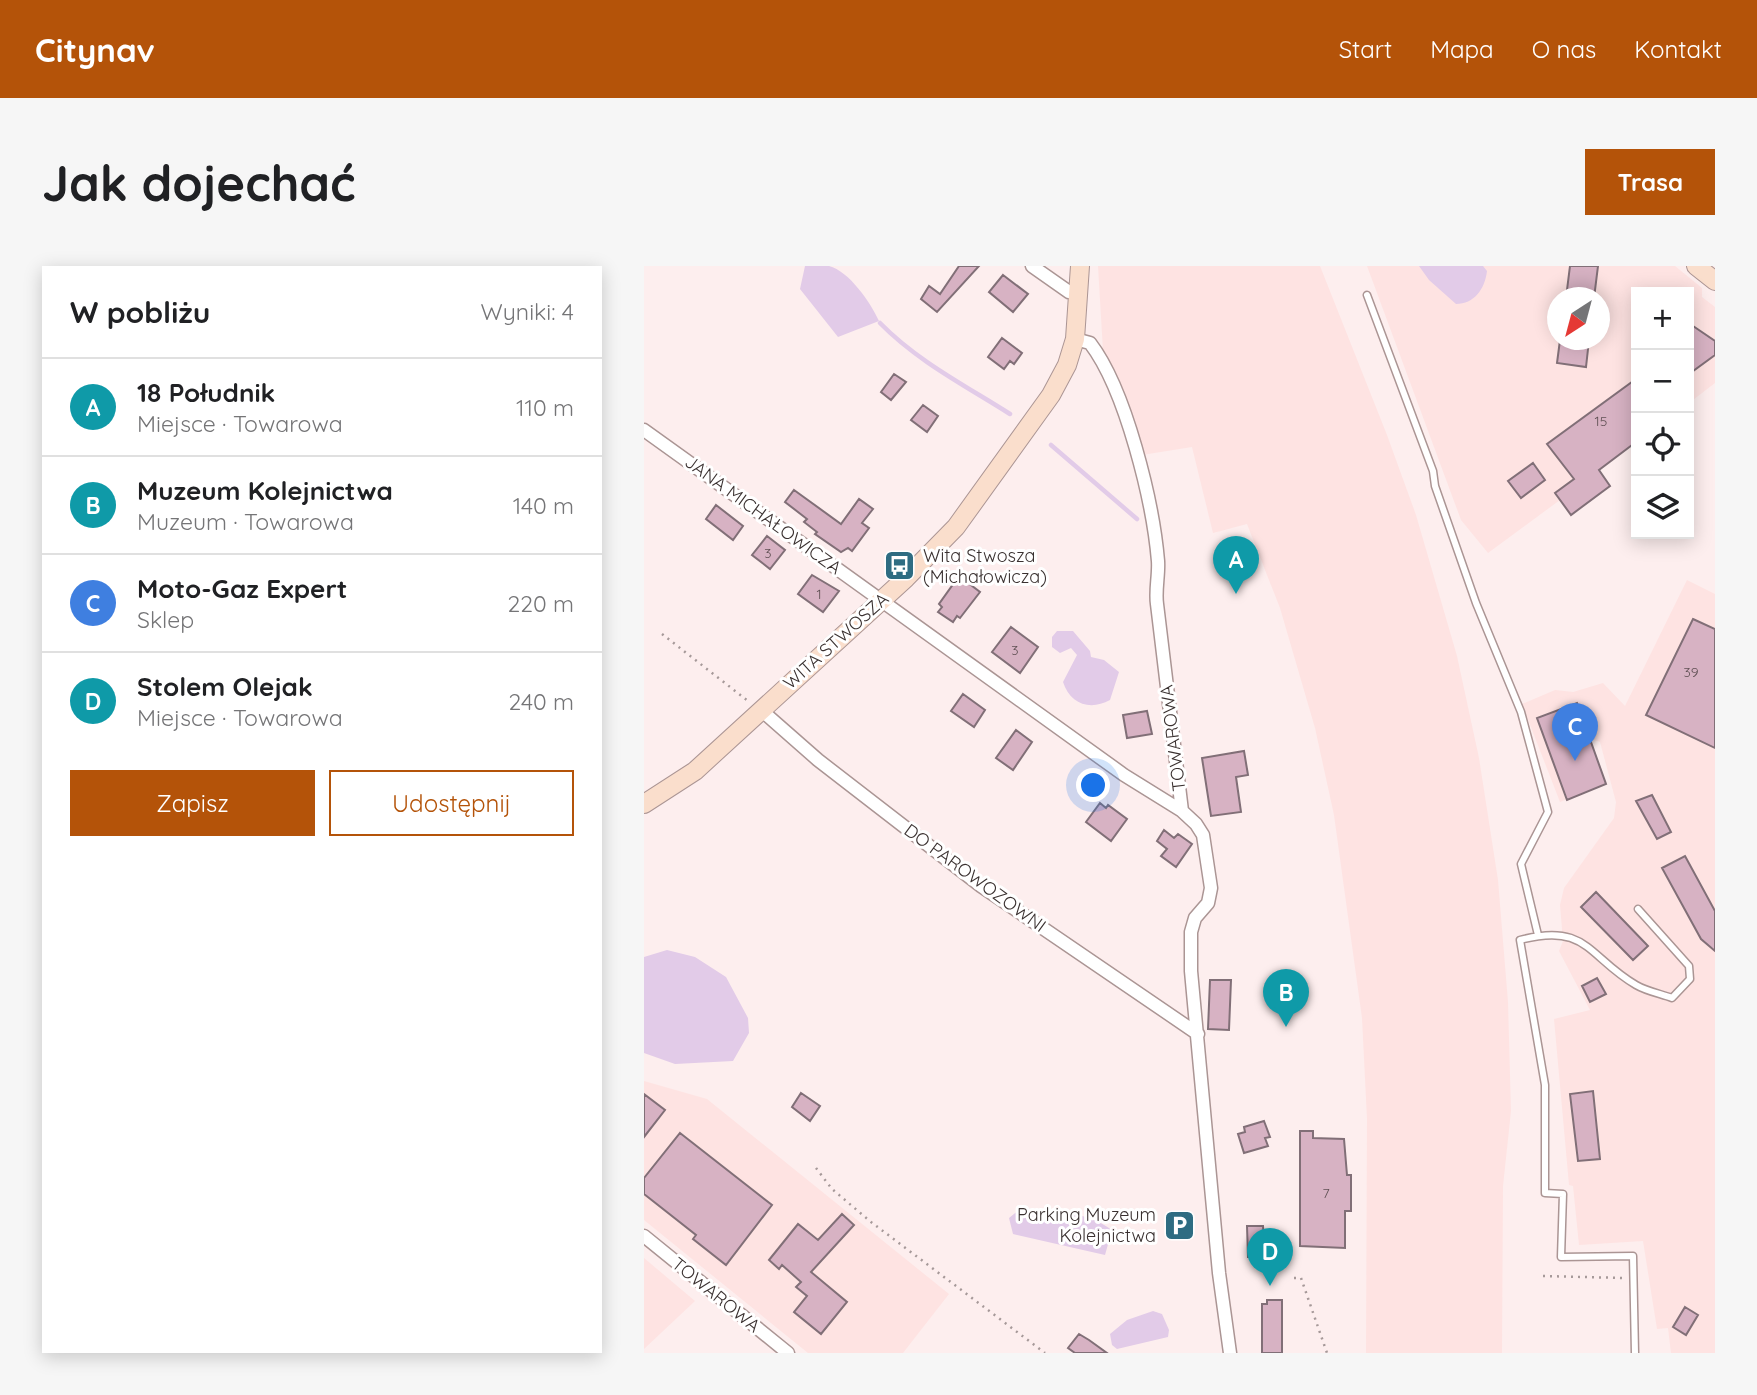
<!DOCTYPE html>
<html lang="pl">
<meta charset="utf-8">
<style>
:root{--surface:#fff;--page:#f6f6f6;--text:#202124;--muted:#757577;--line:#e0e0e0;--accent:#b45309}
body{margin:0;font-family:Quicksand,sans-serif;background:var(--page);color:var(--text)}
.controls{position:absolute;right:21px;top:21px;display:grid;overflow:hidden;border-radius:0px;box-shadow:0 4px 18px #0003}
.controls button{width:63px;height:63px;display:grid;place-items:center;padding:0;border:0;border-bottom:2px solid var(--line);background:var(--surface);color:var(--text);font:35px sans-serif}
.compass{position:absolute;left:903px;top:21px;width:63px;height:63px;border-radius:50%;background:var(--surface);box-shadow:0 4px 18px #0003;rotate:216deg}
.you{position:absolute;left:450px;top:520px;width:24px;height:24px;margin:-18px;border:5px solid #fff;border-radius:50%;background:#1a73e8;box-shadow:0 0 0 10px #1a73e833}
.badge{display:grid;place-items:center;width:46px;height:46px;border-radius:50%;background:var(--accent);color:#fff;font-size:23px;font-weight:700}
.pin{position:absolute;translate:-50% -58px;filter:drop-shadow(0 2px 4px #0008)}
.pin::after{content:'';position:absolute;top:37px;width:24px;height:21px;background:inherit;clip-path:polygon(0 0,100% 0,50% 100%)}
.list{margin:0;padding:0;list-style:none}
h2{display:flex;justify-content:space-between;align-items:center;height:91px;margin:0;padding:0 28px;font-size:30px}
h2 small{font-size:23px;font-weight:400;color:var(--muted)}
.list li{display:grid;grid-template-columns:46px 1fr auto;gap:21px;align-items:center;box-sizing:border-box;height:98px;padding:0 28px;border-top:2px solid var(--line)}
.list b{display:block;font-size:26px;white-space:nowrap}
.list p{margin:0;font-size:23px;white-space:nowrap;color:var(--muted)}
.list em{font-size:23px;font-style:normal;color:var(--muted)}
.actions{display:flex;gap:14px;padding:21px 28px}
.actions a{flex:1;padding:16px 0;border:2px solid var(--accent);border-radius:0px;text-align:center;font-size:24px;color:var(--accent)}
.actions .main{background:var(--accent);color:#fff}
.icon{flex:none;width:38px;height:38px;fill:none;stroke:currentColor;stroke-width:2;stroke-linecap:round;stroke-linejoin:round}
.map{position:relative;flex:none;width:1071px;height:1087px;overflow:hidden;border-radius:0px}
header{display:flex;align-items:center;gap:42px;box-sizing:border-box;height:98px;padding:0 35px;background:var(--accent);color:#fff}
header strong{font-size:33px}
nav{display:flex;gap:38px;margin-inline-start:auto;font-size:24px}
.intro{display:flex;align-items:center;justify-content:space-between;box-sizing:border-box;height:168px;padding:0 42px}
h1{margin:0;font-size:49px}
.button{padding:18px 32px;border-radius:0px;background:var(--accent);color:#fff;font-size:24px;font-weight:700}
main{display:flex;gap:42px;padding:0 42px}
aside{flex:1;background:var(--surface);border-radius:0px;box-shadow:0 4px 18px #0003}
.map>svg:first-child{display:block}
</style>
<header>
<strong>Citynav</strong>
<nav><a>Start</a><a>Mapa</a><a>O nas</a><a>Kontakt</a></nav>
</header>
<div class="intro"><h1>Jak dojechać</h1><a class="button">Trasa</a></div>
<main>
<aside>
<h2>W pobliżu<small>Wyniki: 4</small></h2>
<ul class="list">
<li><span class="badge" style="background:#0f9aa8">A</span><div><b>18 Południk</b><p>Miejsce · Towarowa</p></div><em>110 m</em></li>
<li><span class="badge" style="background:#0f9aa8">B</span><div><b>Muzeum Kolejnictwa</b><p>Muzeum · Towarowa</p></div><em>140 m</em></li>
<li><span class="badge" style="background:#3f7fe0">C</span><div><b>Moto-Gaz Expert</b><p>Sklep</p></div><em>220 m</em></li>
<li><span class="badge" style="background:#0f9aa8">D</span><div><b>Stolem Olejak</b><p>Miejsce · Towarowa</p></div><em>240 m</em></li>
</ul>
<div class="actions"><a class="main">Zapisz</a><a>Udostępnij</a></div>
</aside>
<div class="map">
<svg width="1071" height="1087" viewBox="0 0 1071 1087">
<rect width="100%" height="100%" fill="#fdeeee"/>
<path fill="#fee3e2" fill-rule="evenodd" d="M 454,0 L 676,0 L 743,169 L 772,249 L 813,390 L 835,492 L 854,614 L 864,736 L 867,845 L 859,920 L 858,1087 L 722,1087 L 723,853 L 718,752 L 690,549 L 671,462 L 636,342 L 603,258 L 569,267 L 548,181 L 498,189 L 459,85 Z
M 723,0 L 1031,0 L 1058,22 L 1058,31 L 1071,41 L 1071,117 L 1045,137 L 1045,26 L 992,26 L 992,176 L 955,204 L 966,220 L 927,249 L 916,234 L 844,287 L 817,254 ZM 914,32 L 956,32 L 956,74 L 914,74 Z
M 1043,314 L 1071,328 L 1071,1087 L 1027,1087 L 1024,1062 L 1013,1063 L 999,975 L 935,979 L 929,920 L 925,919 L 910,753 L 946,744 L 915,685 L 919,675 L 916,639 L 920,622 L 970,552 L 972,536 L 956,476 L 945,472 L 962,518 L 916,536 L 878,438 L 911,424 L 929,426 L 959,417 L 981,440 Z
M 0,815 L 63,833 L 305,1028 L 259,1087 L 164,1087 L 0,954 Z
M 0,992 L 51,1035 L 0,1083 Z"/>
<path fill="#e2cbe8" d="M 161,0 C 168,0 178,0 185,0 C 205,5 227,37 235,55 L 194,71 L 156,23 Z
M 775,0 L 839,0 L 843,5 C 841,23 830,38 812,38 L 785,14 Z
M 413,365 L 429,365 L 446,385 L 447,391 L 460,394 L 475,406 L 466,434 C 446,445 426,438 419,416 L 433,389 L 427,382 L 416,387 L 408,381 L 408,371 Z
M 23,684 L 51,691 L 82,711 L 104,752 L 105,767 L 89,795 L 31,798 L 0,787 L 0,691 Z
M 376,943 C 406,944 443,945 468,964 L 461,989 L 369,968 L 365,952 Z
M 509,1045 L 518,1048 L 525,1064 L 524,1071 L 473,1083 L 468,1079 L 466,1068 L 483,1054 Z"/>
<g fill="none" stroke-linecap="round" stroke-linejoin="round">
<path stroke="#e2cbe8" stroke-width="4.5" d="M 236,57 C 273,95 322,120 366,148
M 407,179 L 493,253"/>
</g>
<path fill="#d7b2c3" stroke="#816f77" stroke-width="2" d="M 315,0 L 335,0 L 293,46 L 277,33 L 285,20 L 296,28 Z
M 926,0 L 954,0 L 950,32 L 922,32 Z
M 359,9 L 384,28 L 369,46 L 345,26 Z
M 1049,60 L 1071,75 L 1071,89 L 1045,108 L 1045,63 Z
M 358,72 L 378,87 L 370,98 L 366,95 L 360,103 L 344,91 Z
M 916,74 L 945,74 L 942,101 L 913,97 Z
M 250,108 L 262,116 L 247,134 L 237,126 Z
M 992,113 L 992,176 L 955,204 L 966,220 L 927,249 L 911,227 L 930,213 L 903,178 Z
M 279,139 L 294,150 L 283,166 L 267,154 Z
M 889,197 L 901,214 L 877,232 L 864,215 Z
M 150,224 L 197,258 L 215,233 L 229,243 L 218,257 L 225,262 L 208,285 L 204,282 L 197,286 L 171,268 L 173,266 L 160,256 L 163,253 L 141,236 Z
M 72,239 L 99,260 L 89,274 L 62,253 Z
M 123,270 L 141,284 L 126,303 L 108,289 Z
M 168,309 L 195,325 L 179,346 L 154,328 Z
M 315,310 L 336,326 L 316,352 L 313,350 L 309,356 L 294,346 L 298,341 L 295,338 Z
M 1049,353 L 1071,363 L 1071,482 L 1002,449 Z
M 367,361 L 394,381 L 376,407 L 348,386 Z
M 319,428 L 341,444 L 330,461 L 307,445 Z
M 933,437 L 962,518 L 923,534 L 893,452 Z
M 503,445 L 508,468 L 483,472 L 479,449 Z
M 372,464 L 388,476 L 369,504 L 352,492 Z
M 600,485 L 604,509 L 592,511 L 597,546 L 567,550 L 558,492 Z
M 1008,529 L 1027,566 L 1013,573 L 992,535 Z
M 456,537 L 462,542 L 464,539 L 483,553 L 467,575 L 442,556 Z
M 520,564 L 530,572 L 534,568 L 548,578 L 532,601 L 517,590 L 523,583 L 513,575 Z
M 1041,590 L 1071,645 L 1071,685 L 1057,673 L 1018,602 Z
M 952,626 L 1004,680 L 989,694 L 937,641 Z
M 953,712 L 962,728 L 946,736 L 938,720 Z
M 566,714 L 587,714 L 585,764 L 564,763 Z
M 949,825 L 956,893 L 934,895 L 926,828 Z
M 157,827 L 176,840 L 166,855 L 148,841 Z
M 0,828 L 21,844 L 0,871 Z
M 620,855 L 626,871 L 621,872 L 624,880 L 600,887 L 594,868 L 601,866 L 600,861 Z
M 656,865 L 669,865 L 669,872 L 700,873 L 703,909 L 707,909 L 707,945 L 701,945 L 701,982 L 656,980 Z
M 36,867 L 128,939 L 82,999 L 49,973 L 52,969 L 0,928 L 0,912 Z
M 198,948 L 210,959 L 167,1006 L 203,1036 L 177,1068 L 150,1046 L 163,1030 L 152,1021 L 157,1016 L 138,999 L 135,1003 L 125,994 L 154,958 L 174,974 Z
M 603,960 L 619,960 L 621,990 L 604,991 Z
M 623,1034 L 638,1034 L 638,1087 L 618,1087 L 618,1038 L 623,1038 Z
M 1041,1041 L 1054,1049 L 1042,1069 L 1029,1061 Z
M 435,1068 L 445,1074 L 463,1087 L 431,1087 L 424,1082 Z"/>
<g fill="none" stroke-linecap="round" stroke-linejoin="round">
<defs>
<path id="lane" d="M 723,29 L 789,205 L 791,220 L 832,337 L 877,446 L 904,546 L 877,598 L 894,669
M 991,1087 L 989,990 L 917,991 L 919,928 L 901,927 L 901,819 L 876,674 C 943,656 944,691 992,719 C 1002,725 1017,728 1028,732 L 1046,713 L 1045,700 L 994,643"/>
<path id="street" d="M 388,0 L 425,26 L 436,27
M 431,73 L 446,77 C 482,124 509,236 514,295 C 515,309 511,324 513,338 C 521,407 530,476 538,545 L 552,558 L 559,569 L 567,622 L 564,637 L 551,652 L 547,666 L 547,705 L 575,1007 L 586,1087
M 0,164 L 480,509 L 538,545
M 117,444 L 174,494 L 337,620 L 554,768
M 0,970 L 144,1087"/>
<path id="secondary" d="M 1052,0 L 1071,15
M 0,538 L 51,505 L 262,312 L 312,261 L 407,129 L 423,99 L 431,73 L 436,0"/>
</defs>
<use href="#lane" stroke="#ab9594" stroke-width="9"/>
<use href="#street" stroke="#ab9594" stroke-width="15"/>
<use href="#secondary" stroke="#ab9594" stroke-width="20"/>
<path stroke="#a69999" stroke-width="2.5" stroke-dasharray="2 5" stroke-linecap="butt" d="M 18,368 L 104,435
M 172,902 L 188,923 L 227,956 L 401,1087
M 899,1010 L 979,1012
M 650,1012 L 657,1012 L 683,1087"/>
<use href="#lane" stroke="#fff" stroke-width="6"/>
<use href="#street" stroke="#fff" stroke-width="12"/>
<use href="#secondary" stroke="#fadecc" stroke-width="18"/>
</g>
<defs>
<symbol id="bus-square" viewBox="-11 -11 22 22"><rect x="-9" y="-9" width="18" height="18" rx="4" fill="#2e6c82" stroke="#fff"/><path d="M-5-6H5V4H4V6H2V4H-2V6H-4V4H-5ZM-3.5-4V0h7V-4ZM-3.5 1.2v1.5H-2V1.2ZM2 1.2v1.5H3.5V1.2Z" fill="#fff"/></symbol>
<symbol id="parking-square" viewBox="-11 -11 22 22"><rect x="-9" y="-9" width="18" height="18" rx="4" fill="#2e6c82" stroke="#fff"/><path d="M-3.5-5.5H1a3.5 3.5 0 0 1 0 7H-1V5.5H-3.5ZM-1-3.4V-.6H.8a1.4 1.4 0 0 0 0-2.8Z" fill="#fff"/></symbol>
</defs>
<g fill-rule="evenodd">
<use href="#bus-square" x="238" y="282" width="35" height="35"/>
<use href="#parking-square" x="518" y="942" width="35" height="35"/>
</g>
<g text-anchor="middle" stroke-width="6" stroke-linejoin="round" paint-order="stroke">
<g font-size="14" fill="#615155">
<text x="957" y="160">15</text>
<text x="124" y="292">3</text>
<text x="175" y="333">1</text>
<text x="371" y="389">3</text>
<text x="1047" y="411">39</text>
<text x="682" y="932">7</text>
</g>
<g font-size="18" fill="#3a3130" stroke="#fff">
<text transform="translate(119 249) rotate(36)" y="6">JANA MICHAŁOWICZA</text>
<text transform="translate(192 375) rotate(-42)" y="6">WITA STWOSZA</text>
<text transform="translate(529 472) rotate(-97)" y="6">TOWAROWA</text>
<text transform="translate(331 612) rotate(36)" y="6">DO PAROWOZOWNI</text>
<text transform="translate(72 1029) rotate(39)" y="6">TOWAROWA</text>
</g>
<g font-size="18" fill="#3a3130" stroke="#fff" text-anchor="start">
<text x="279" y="296">Wita Stwosza<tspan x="279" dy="21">(Michałowicza)</tspan></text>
<text x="512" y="955" text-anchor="end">Parking Muzeum<tspan x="512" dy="21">Kolejnictwa</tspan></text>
</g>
</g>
</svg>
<div class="controls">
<button>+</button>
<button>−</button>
<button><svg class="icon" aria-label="locate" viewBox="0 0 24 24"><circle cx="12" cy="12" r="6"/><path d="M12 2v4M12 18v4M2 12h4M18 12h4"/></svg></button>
<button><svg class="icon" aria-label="layers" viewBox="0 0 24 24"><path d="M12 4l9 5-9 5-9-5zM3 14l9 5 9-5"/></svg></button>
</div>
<svg class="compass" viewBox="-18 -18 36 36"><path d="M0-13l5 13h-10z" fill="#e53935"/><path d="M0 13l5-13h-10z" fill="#757577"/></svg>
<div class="you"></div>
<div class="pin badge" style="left:592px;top:328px;background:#0f9aa8">A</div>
<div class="pin badge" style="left:642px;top:761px;background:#0f9aa8">B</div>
<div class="pin badge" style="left:931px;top:495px;background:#3f7fe0">C</div>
<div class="pin badge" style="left:626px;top:1020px;background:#0f9aa8">D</div>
</div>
</main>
